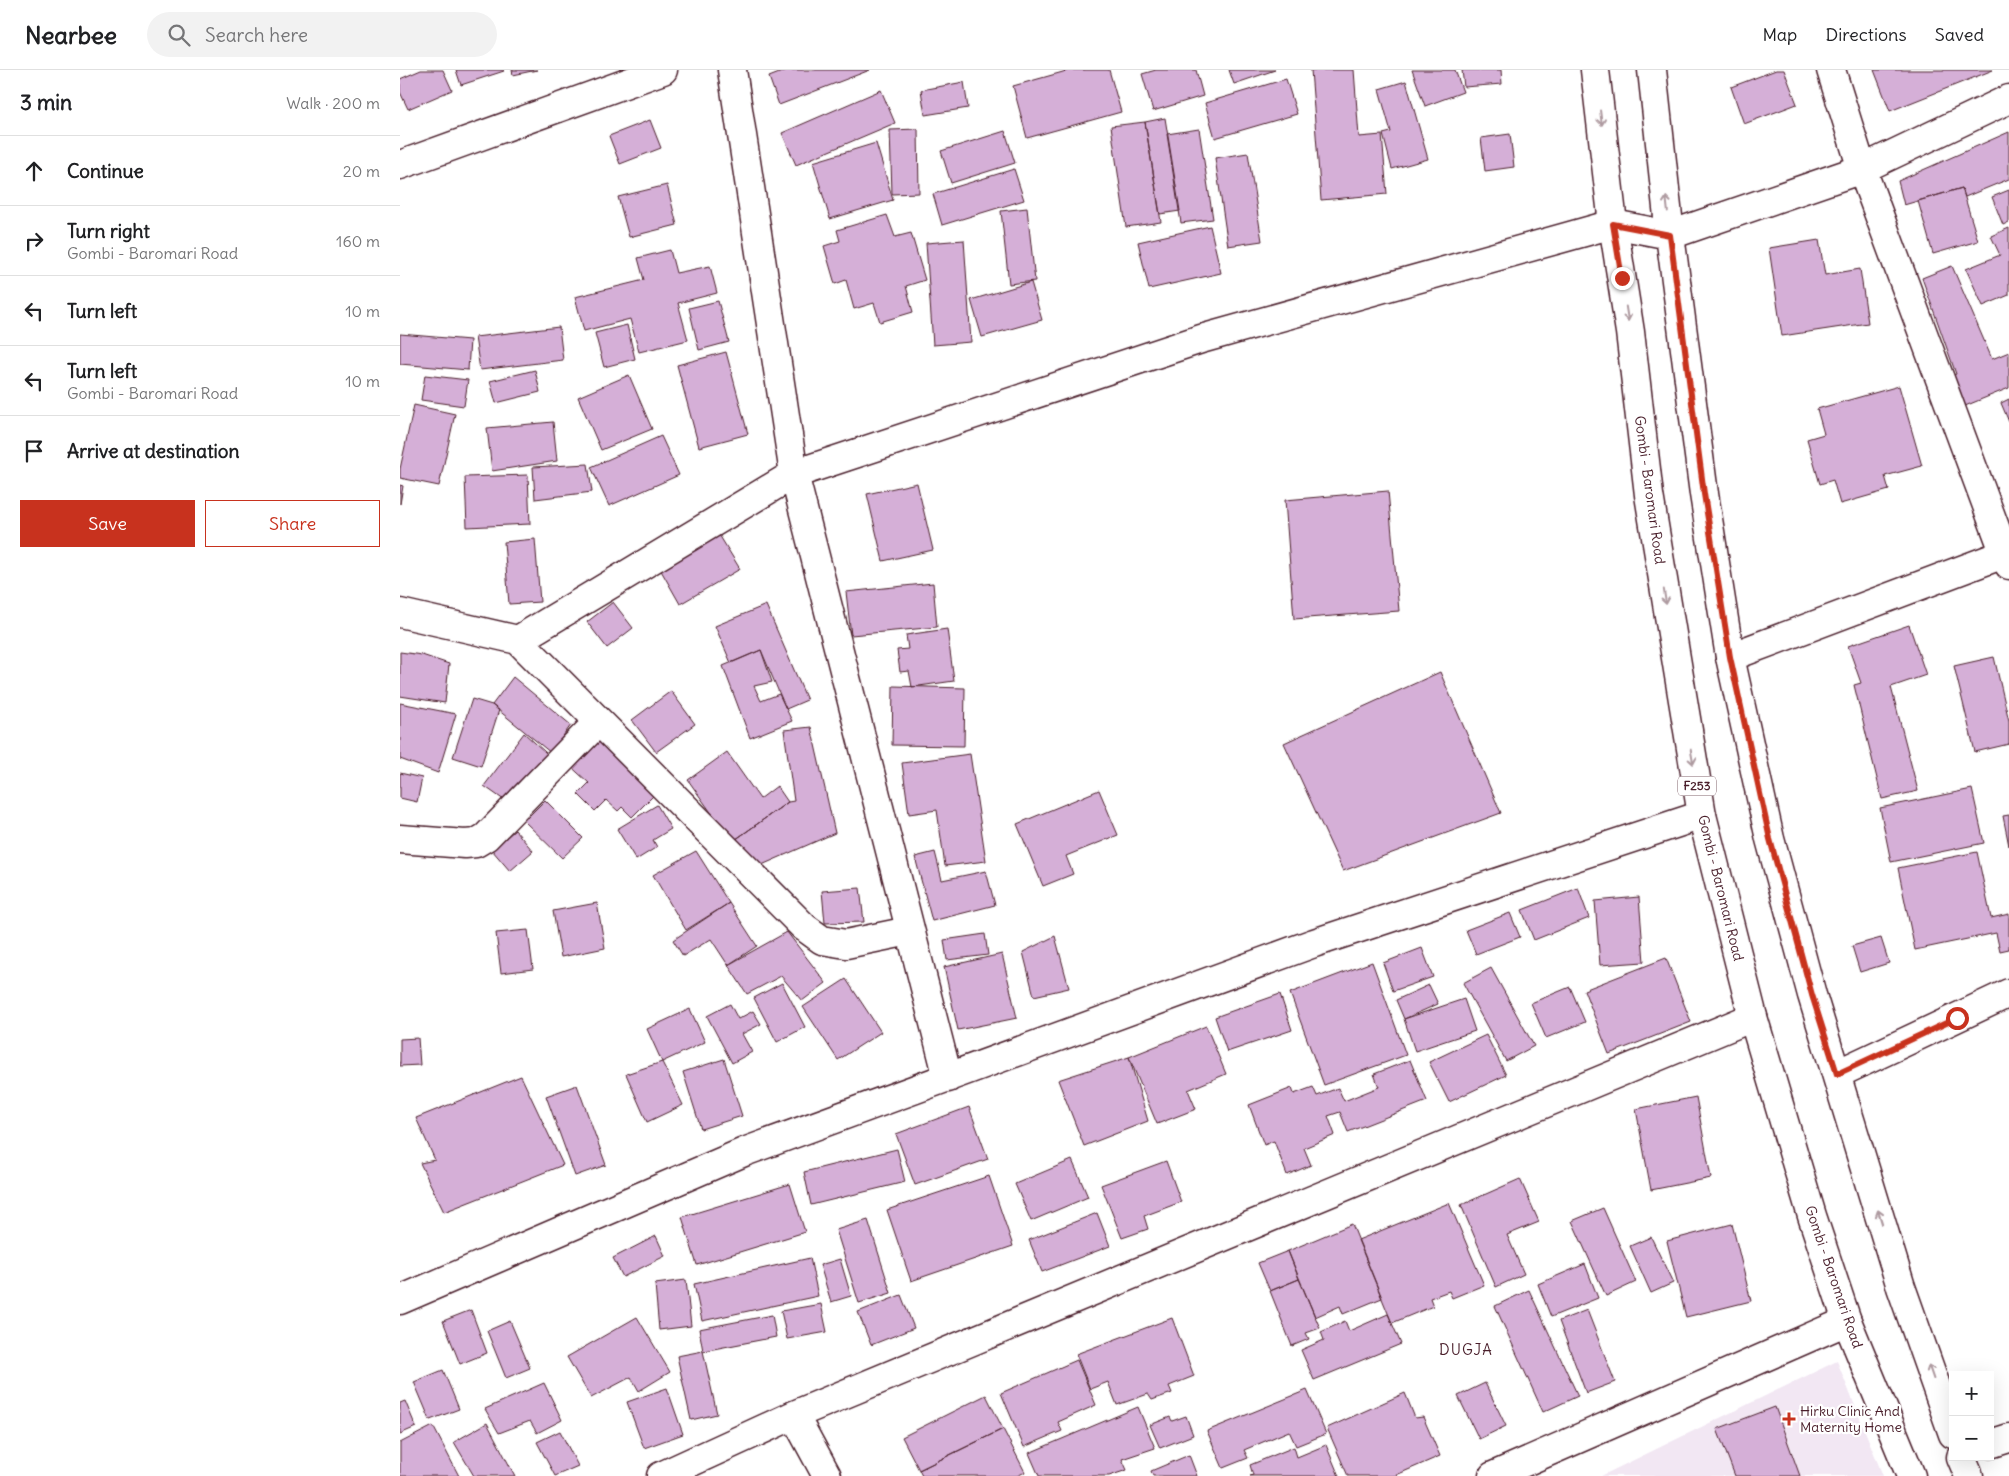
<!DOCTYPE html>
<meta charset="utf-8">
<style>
:root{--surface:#fff;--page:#f2f2f2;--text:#202124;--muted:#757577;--line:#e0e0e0;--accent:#c8321e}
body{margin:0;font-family:Delius,sans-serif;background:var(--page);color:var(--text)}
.controls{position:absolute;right:15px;bottom:15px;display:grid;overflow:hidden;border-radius:0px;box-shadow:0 5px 20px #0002}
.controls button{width:45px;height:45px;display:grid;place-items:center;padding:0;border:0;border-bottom:1px solid var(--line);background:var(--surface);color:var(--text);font:25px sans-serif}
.stop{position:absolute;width:15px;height:15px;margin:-11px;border:4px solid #c8321e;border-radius:50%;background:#fff}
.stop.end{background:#c8321e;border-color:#fff;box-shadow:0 1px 5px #0008}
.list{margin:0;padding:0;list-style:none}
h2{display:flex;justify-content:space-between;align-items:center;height:65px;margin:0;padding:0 20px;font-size:21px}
h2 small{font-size:16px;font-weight:400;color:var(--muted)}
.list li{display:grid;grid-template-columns:32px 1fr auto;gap:15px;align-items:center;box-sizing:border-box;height:70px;padding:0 20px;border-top:1px solid var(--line)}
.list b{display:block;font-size:19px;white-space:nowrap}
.list p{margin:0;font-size:16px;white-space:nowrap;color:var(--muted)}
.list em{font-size:16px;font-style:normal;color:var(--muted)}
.actions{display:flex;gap:10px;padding:15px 20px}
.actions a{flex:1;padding:11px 0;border:1px solid var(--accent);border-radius:0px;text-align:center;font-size:18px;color:var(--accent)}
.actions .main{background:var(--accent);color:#fff}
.icon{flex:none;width:28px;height:28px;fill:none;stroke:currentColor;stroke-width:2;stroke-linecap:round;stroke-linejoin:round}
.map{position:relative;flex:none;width:1609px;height:1406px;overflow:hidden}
header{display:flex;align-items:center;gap:30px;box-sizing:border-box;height:70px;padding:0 25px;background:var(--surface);border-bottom:1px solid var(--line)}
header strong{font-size:24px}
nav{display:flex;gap:28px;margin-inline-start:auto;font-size:18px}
.search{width:350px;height:45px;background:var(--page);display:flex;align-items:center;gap:12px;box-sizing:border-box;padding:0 18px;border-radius:28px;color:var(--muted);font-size:19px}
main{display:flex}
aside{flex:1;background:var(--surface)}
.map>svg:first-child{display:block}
</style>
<header>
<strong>Nearbee</strong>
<div class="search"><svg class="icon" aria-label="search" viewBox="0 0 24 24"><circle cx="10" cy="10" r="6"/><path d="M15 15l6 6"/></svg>Search here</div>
<nav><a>Map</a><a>Directions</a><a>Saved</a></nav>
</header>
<main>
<aside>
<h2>3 min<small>Walk · 200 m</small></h2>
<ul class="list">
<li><svg class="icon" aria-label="ahead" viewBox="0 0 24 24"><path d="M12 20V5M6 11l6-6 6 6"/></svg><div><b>Continue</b></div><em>20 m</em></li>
<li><svg class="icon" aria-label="right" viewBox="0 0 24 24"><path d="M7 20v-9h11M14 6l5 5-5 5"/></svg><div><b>Turn right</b><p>Gombi - Baromari Road</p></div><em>160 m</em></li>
<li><svg class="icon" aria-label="left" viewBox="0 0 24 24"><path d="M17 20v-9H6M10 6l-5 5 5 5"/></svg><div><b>Turn left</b></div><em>10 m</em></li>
<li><svg class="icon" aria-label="left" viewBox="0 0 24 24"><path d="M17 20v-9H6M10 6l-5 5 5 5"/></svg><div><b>Turn left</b><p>Gombi - Baromari Road</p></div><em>10 m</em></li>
<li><svg class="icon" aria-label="arrive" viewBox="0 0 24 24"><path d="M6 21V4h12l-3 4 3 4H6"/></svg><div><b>Arrive at destination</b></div></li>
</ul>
<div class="actions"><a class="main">Save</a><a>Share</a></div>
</aside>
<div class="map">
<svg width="1609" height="1406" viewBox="0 0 1609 1406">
<rect width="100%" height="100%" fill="#fff"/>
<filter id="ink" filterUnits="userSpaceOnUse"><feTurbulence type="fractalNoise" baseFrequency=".02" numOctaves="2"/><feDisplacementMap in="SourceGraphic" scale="10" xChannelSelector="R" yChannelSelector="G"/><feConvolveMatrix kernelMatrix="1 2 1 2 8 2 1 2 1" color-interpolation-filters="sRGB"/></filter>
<g filter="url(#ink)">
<path fill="#f2e7f3" d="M 1437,1291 L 1483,1406 L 1201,1406 Z"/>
<path fill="#d5afd7" stroke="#4a1f2b" d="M 21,0 L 43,0 L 52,20 L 8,39 L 0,22 L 0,9 Z
M 56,0 L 103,0 L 104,1 L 61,15 Z
M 112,0 L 137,0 L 113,5 Z
M 387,0 L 470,0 L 379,35 L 369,7 Z
M 670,0 L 709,0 L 721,42 L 627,68 L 613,16 Z
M 756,0 L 796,0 L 803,26 L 753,41 L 742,4 Z
M 829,0 L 875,0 L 834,14 Z
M 911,0 L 954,0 L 959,67 L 982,65 L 987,124 L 921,130 Z
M 1012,0 L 1055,0 L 1063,22 L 1025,36 Z
M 1062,0 L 1101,0 L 1102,14 L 1064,17 Z
M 1376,0 L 1384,0 L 1397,34 L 1344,54 L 1331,17 Z
M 1474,0 L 1593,0 L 1490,41 Z
M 886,9 L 897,44 L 815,68 L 805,33 Z
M 1006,11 L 1028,89 L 992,99 L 983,64 L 991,62 L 979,19 Z
M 564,12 L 568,38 L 525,45 L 521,20 Z
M 481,20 L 495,53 L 396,95 L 382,63 Z
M 765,48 L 780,141 L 760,144 L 745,52 Z
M 250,50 L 261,78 L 220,94 L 209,66 Z
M 745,52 L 761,152 L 726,157 L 711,56 Z
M 518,59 L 519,123 L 492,124 L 490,60 Z
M 799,59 L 813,149 L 781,153 L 767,64 Z
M 605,61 L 615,93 L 551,113 L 541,81 Z
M 1609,62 L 1609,109 L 1565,127 L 1562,118 L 1504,135 L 1498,111 Z
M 1110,64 L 1114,97 L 1085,101 L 1081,68 Z
M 476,73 L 493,130 L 430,149 L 413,92 Z
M 848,83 L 862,171 L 828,176 L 815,88 Z
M 614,99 L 624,130 L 542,155 L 533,124 Z
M 267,115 L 277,155 L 229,167 L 218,127 Z
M 1562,118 L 1578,171 L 1533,184 L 1518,131 Z
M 1609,120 L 1609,152 L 1603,155 L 1592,127 Z
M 627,138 L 635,211 L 609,214 L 601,141 Z
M 487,145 L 495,167 L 511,163 L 525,210 L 506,216 L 513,242 L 480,252 L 474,233 L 454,239 L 446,210 L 435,214 L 424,176 L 440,171 L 437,160 Z
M 810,156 L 821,203 L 749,219 L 738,172 Z
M 1609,158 L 1609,225 L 1583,236 L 1566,199 L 1600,185 L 1591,166 Z
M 564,170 L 571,272 L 533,275 L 526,173 Z
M 1419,170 L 1425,205 L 1460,199 L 1468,253 L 1382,266 L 1369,178 Z
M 270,180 L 276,203 L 310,196 L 317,223 L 278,233 L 288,270 L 239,282 L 230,249 L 184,261 L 175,227 L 244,210 L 238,188 Z
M 1552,196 L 1592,289 L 1609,282 L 1609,318 L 1565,336 L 1552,306 L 1556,304 L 1522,208 Z
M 631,212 L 642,250 L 582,267 L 571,230 Z
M 318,231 L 329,272 L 299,280 L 289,238 Z
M 227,255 L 235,289 L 204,297 L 195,263 Z
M 159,257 L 163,290 L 80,300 L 75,267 Z
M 0,264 L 70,270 L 68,300 L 0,294 Z
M 326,282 L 348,364 L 299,377 L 277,295 Z
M 135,300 L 140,322 L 96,333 L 90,311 Z
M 25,305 L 68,310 L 64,336 L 21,330 Z
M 229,305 L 252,359 L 201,380 L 178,327 Z
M 1499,316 L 1522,396 L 1485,406 L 1489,420 L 1440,434 L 1433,410 L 1420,414 L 1407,369 L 1424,364 L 1417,339 Z
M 1609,329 L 1609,352 L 1601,333 Z
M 14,335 L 55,344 L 39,416 L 0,408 L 0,399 Z
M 153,352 L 157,391 L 92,401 L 87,358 Z
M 261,366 L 279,405 L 209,436 L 191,397 Z
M 188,394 L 192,422 L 135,429 L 133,397 Z
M 128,405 L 130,454 L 67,457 L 65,407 Z
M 517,413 L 533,480 L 483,491 L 467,424 Z
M 0,415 L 3,416 L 0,434 Z
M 988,421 L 999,541 L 894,549 L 885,430 Z
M 318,463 L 340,499 L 280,534 L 259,497 Z
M 135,469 L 140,532 L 109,534 L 104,472 Z
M 533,513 L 537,557 L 451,565 L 446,522 Z
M 213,532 L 233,558 L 207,578 L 187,552 Z
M 366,535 L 407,630 L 386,639 L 361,580 L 331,593 L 315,556 Z
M 1509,555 L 1526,605 L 1491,617 L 1518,721 L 1482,729 L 1454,615 L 1461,613 L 1448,576 Z
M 547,559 L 554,611 L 512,617 L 509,601 L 500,602 L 497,580 L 508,579 L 506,565 Z
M 361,580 L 372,612 L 354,616 L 361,631 L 379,624 L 392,651 L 350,668 L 323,596 Z
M 0,582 L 22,585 L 49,594 L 45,633 L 0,626 Z
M 1594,587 L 1609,651 L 1609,674 L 1575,682 L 1554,596 Z
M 1040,602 L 1101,743 L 943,801 L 884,673 Z
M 113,607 L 171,655 L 151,683 L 92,635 Z
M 493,616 L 565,618 L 564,676 L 492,675 Z
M 271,621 L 295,654 L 256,682 L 232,650 Z
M 72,629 L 92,635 L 99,640 L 81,696 L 53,687 Z
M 0,633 L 56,644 L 38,703 L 0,689 Z
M 411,657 L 435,763 L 355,798 L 332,772 L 388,732 L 394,731 L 384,660 Z
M 124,663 L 155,691 L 111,735 L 84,716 Z
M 193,665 L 254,725 L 232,747 L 222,737 L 218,741 L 206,730 L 195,741 L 178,724 L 189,713 L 166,692 Z
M 327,682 L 360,729 L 377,716 L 388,732 L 332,772 L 288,710 Z
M 570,684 L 586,791 L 545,796 L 537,740 L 509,744 L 502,693 Z
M 0,703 L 22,708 L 17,732 L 0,728 Z
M 1572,719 L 1584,773 L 1491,792 L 1480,738 Z
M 699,720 L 718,765 L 666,786 L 673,804 L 643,816 L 617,754 Z
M 145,730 L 183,768 L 162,788 L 124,751 Z
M 257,735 L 271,759 L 253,770 L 257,777 L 236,790 L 217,759 Z
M 1609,745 L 1609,776 L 1603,746 Z
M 115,760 L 133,781 L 110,801 L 92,780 Z
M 296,781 L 329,833 L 286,860 L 253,805 Z
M 535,782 L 542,810 L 586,801 L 595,835 L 532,851 L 515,787 Z
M 1577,782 L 1591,848 L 1609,844 L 1609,879 L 1600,881 L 1596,863 L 1515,880 L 1498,798 Z
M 460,818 L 464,852 L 425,853 L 422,821 Z
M 1178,818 L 1189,848 L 1134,870 L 1122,840 Z
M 1239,827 L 1244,892 L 1200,895 L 1195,831 Z
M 197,833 L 205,878 L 161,887 L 153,841 Z
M 329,833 L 357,876 L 328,895 L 311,869 L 283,886 L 273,870 Z
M 1110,843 L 1120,867 L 1076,884 L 1066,860 Z
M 128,860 L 133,899 L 101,903 L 96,863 Z
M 387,862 L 426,913 L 402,931 L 381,906 L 347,924 L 328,895 Z
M 585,864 L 588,885 L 547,890 L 544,870 Z
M 655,866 L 669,918 L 634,926 L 623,882 Z
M 1481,868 L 1489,893 L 1460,902 L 1452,876 Z
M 1022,878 L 1033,907 L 993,921 L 983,893 Z
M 602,884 L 617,948 L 558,960 L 544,897 Z
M 1266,888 L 1291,952 L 1209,984 L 1184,920 Z
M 972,892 L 1006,985 L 924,1015 L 890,923 Z
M 1091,898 L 1134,976 L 1106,991 L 1063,913 Z
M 446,909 L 481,962 L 438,990 L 403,937 Z
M 382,913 L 405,957 L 377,972 L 354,928 Z
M 1029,915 L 1038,934 L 1004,949 L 996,930 Z
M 1170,917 L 1185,952 L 1146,968 L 1131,933 Z
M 880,924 L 892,960 L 827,982 L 815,947 Z
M 1064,929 L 1075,961 L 1015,981 L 1004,949 Z
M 330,934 L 338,949 L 353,941 L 361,954 L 342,964 L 352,982 L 332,993 L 307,946 Z
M 290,939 L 305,972 L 262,992 L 247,959 Z
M 806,956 L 826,1004 L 788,1020 L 796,1039 L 757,1054 L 729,987 Z
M 1086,965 L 1106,1005 L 1049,1032 L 1029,992 Z
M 18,968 L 20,995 L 0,996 L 0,969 Z
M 729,987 L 748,1051 L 684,1076 L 658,1010 Z
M 324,989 L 342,1046 L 301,1059 L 283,1002 Z
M 1010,990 L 1027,1031 L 948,1062 L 940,1042 L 928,1046 L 935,1065 L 904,1078 L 911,1095 L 887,1105 L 874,1071 L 864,1075 L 849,1035 L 892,1018 L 894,1024 L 913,1017 L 917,1026 L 938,1018 L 944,1031 L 979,1017 L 974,1004 Z
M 262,992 L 283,1035 L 247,1052 L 226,1004 Z
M 121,1006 L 163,1095 L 44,1142 L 20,1093 L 35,1090 L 16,1048 Z
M 177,1015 L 206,1095 L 175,1106 L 146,1026 Z
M 1296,1027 L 1311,1108 L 1251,1120 L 1236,1039 Z
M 569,1037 L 588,1089 L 515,1115 L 496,1064 Z
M 497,1079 L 505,1112 L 411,1135 L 404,1102 Z
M 672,1090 L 688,1127 L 631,1151 L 615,1114 Z
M 766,1091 L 781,1132 L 744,1146 L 748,1159 L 722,1168 L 701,1115 Z
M 589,1106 L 613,1176 L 511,1211 L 487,1140 Z
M 1120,1109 L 1139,1152 L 1107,1165 L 1124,1204 L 1096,1217 L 1061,1135 Z
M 390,1114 L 405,1162 L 297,1195 L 282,1147 Z
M 1049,1133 L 1084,1215 L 1052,1228 L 1049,1221 L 1030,1228 L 1033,1236 L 992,1253 L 958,1170 Z
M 1203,1138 L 1236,1212 L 1206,1226 L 1172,1151 Z
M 697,1143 L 710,1176 L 642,1202 L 629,1170 Z
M 468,1150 L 491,1223 L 459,1233 L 436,1160 Z
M 952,1154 L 982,1228 L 943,1244 L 940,1236 L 915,1247 L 888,1181 Z
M 1332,1154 L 1351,1231 L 1286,1247 L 1267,1171 Z
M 256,1166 L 265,1186 L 223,1207 L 213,1188 Z
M 1251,1167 L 1273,1213 L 1251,1223 L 1230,1176 Z
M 888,1181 L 899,1209 L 870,1221 L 858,1193 Z
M 410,1188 L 418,1226 L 302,1251 L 294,1214 Z
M 440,1189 L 451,1226 L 431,1232 L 420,1195 Z
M 1185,1194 L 1198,1228 L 1151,1247 L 1138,1214 Z
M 899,1209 L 920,1258 L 906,1263 L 909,1269 L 892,1276 L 870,1221 Z
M 286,1210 L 291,1256 L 259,1260 L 255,1214 Z
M 1129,1220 L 1178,1326 L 1143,1342 L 1095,1236 Z
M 501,1225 L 514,1258 L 471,1275 L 458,1242 Z
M 421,1234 L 427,1262 L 387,1269 L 381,1241 Z
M 71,1240 L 87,1283 L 60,1294 L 43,1251 Z
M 1187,1240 L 1215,1312 L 1186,1323 L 1159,1251 Z
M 988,1244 L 1001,1274 L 914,1310 L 901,1280 L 924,1270 L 921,1262 L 945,1251 L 949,1261 Z
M 372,1245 L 376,1267 L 303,1281 L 299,1259 Z
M 237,1247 L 270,1302 L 239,1321 L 231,1307 L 191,1328 L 167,1287 Z
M 772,1248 L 794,1306 L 769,1316 L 772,1323 L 752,1330 L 748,1324 L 717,1335 L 708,1312 L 690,1319 L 676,1284 Z
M 110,1251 L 130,1298 L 106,1308 L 87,1261 Z
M 303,1281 L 317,1344 L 291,1350 L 277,1286 Z
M 677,1290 L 696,1335 L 658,1352 L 662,1361 L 624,1377 L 601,1323 Z
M 43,1300 L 59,1339 L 30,1350 L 14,1312 Z
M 144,1313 L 162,1350 L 137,1363 L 130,1351 L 99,1363 L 85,1339 Z
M 1085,1313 L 1106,1356 L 1079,1369 L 1058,1326 Z
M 267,1318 L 283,1364 L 244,1378 L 227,1332 Z
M 907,1320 L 926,1364 L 896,1376 L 889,1361 L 844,1380 L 848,1388 L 823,1398 L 807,1361 Z
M 1005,1323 L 1015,1348 L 1023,1347 L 1040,1386 L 994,1406 L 948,1406 L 927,1358 Z
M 586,1325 L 603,1359 L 519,1400 L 502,1367 Z
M 5,1331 L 16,1357 L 0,1364 L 0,1333 Z
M 738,1337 L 755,1378 L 722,1389 L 727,1400 L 709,1406 L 639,1406 L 629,1383 Z
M 1375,1337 L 1400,1406 L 1335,1406 L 1317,1359 Z
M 786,1346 L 793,1365 L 760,1378 L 750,1355 L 770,1347 L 772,1351 Z
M 87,1353 L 115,1406 L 74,1406 L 54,1372 Z
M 33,1356 L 59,1406 L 0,1406 L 0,1373 Z
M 603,1359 L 625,1402 L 617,1406 L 522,1406 L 519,1400 Z
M 160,1361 L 178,1396 L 155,1406 L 137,1372 Z
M 926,1375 L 939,1406 L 850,1406 L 853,1405 L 850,1395 L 894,1377 L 897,1387 Z
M 789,1385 L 797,1406 L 753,1406 L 751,1401 Z"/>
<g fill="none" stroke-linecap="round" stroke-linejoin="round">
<defs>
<path id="minor" d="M 332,0 L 394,404 L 548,1008
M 1431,0 L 1462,99 L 1609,495
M 0,95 L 263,0
M 0,543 L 118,570 L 404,857 L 422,870 L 446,874 L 509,861
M 118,570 L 394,404 L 801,269 L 1213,154 L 1270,165 L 1462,99 L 1609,29
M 1330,587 L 1609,482
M 0,769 L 65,774 L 76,773 L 86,767 L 198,652
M 1437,1004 L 1609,923
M 0,1230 L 344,1082 L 914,873 L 1302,745
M 394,1345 L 427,1406
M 1590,1374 L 1609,1368
M 261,1406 L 394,1345 L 1353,947
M 1093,1406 L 1447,1251"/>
<path id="primary" d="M 1195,0 L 1213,154 L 1230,262 L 1249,425 L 1302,745 L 1353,947 L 1412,1146 L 1447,1251 L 1511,1406
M 1252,0 L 1270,165 L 1304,424 L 1330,587 L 1370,769 L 1412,925 L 1501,1217 L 1553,1364
M 1561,1387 L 1569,1406"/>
</defs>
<use href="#minor" stroke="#4a1f2b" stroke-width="31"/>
<use href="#primary" stroke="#4a1f2b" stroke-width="31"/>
<use href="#minor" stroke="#fff" stroke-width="28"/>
<use href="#primary" stroke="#fff" stroke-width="28"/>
</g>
<defs><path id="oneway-shaft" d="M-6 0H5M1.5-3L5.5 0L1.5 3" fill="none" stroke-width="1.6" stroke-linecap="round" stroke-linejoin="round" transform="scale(1.25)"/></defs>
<g stroke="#ae9aa0">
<use href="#oneway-shaft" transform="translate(1201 48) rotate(83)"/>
<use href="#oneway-shaft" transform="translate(1267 134) rotate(-96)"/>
<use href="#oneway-shaft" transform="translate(1227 244) rotate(81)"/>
<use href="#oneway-shaft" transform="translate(1265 527) rotate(81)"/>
<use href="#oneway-shaft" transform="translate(1292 687) rotate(80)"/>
<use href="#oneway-shaft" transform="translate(1480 1147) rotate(-107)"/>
<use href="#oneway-shaft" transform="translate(1531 1302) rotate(-109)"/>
</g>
</g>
<g fill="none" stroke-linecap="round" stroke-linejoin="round" filter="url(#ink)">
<path stroke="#c8321e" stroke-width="6" d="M 1222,208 L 1213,154 L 1270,165 L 1304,424 L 1330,587 L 1370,769 L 1412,925 L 1437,1004 L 1557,948"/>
</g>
<path fill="#c8321e" stroke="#fff" stroke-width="2" d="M1386.5 1341.5h5v5h5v5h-5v5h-5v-5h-5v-5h5z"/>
<g text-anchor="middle" stroke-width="4.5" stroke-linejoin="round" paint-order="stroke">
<rect fill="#fff" stroke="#80626b" stroke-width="1" x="1278" y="706.5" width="38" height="19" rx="4"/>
<g font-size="12" font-weight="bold" fill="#4a1f2b">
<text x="1297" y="720">F253</text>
</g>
<g font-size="14" fill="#4a1f2b" stroke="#fff">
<text transform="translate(1250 420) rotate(82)" y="5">Gombi - Baromari Road</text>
<text transform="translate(1321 818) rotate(76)" y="5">Gombi - Baromari Road</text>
<text transform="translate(1434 1207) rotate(71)" y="5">Gombi - Baromari Road</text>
</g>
<g font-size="14" fill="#4a1f2b" stroke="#fff" text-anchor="start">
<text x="1400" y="1346">Hirku Clinic And<tspan x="1400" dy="16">Maternity Home</tspan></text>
</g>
<g font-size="15" letter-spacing="1" fill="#4a1f2b" stroke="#fff">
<text x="1066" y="1285">DUGJA</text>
</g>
</g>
</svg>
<div class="controls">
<button>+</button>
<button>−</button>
</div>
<div class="stop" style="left:1557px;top:948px"></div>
<div class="stop end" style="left:1222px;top:208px"></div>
</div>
</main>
